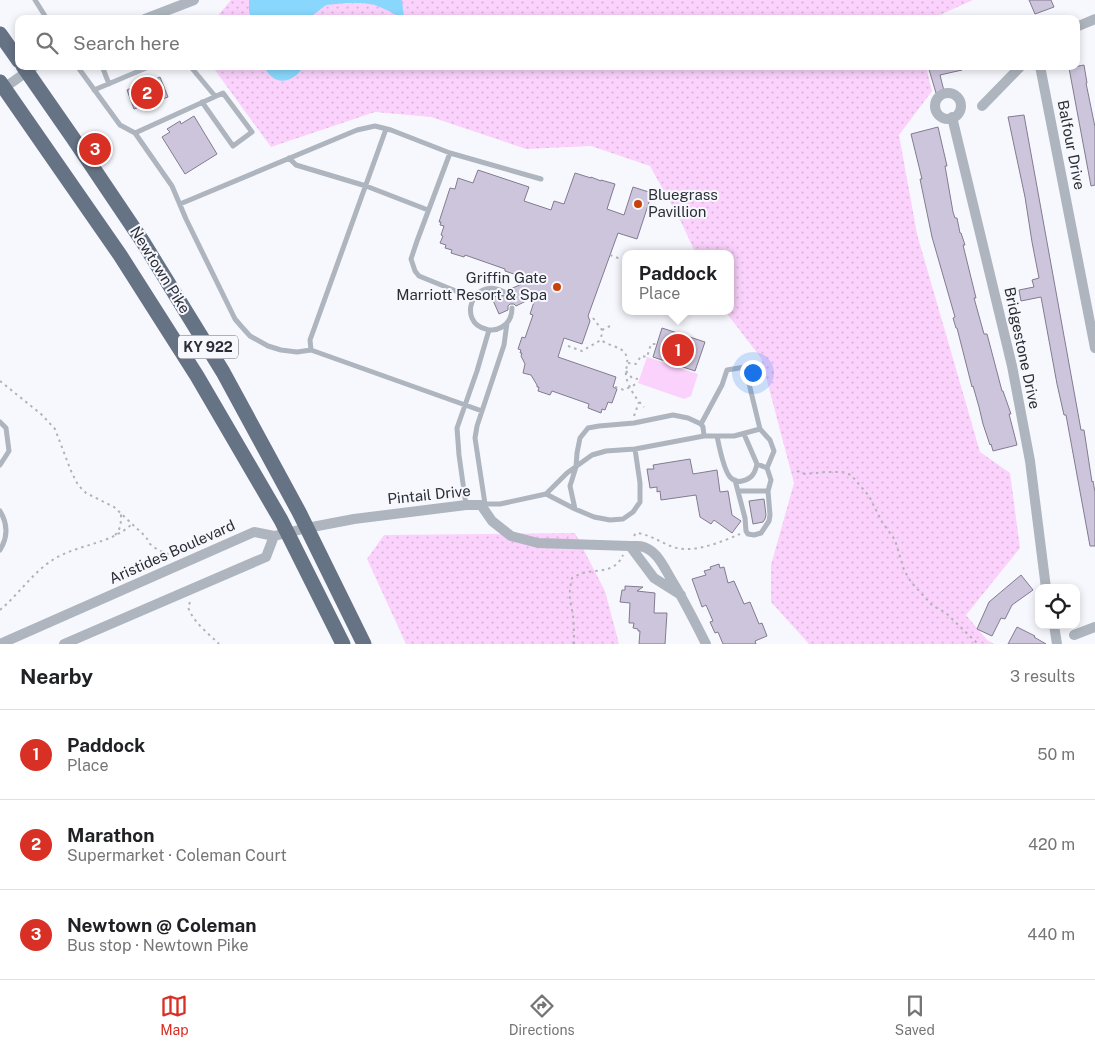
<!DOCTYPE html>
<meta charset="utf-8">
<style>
:root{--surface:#fff;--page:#f2f2f2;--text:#202124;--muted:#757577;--line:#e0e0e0;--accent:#d93025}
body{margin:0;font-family:"Public Sans",sans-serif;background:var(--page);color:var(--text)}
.controls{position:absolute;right:15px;bottom:15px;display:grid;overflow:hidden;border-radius:10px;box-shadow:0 2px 8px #0003}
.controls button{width:45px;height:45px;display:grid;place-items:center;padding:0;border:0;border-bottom:1px solid var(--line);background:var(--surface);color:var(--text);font:25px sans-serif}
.you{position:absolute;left:752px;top:372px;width:18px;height:18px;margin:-12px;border:4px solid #fff;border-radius:50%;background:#1a73e8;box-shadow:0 0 0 8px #1a73e833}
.badge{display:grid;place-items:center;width:32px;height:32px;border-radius:50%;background:var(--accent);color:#fff;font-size:16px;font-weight:700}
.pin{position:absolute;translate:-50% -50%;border:2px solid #fff;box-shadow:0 1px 5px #0006}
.popup{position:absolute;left:622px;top:250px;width:112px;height:65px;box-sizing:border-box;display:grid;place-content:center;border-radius:10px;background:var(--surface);filter:drop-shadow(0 1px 4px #0005);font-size:16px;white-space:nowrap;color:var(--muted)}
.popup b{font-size:19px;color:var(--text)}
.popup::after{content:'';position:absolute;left:50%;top:100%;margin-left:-10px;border:10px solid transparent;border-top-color:var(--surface)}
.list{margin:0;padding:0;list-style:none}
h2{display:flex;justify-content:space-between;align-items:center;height:65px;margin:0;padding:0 20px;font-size:21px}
h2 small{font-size:16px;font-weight:400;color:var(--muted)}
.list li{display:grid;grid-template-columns:32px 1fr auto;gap:15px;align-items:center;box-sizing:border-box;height:90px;padding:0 20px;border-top:1px solid var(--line)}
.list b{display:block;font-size:19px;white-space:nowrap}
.list p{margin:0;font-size:16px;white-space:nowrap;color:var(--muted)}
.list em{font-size:16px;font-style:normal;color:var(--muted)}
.icon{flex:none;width:28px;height:28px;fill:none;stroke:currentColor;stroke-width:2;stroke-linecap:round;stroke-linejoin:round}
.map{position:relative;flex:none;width:1095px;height:644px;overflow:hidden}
.search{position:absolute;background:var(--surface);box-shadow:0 2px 8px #0003;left:15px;right:15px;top:15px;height:55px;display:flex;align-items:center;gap:12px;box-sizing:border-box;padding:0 18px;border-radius:10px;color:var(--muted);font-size:19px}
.sheet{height:335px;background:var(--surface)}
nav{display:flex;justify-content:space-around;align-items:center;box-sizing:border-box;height:70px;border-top:1px solid var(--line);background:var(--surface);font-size:14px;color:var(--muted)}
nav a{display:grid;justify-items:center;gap:2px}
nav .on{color:var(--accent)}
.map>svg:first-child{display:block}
</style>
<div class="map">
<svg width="1095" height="644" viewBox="0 0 1095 644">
<defs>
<pattern id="grass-dots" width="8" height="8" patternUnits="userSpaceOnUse" patternTransform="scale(1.25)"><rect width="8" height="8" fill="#fbd2fc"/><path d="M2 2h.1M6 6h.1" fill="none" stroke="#d7b5d9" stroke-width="1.8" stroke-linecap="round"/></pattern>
</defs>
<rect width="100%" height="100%" fill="#f7f8fd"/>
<path fill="url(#grass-dots)" d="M 231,0 L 973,0 L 931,19 L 215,19 Z
M 212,66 L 926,66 L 932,91 L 899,135 L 917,234 L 980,452 L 1010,473 L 1020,548 L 966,615 L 987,640 L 994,644 L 809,644 L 771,602 L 771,565 L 794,483 L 761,358 L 725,311 L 730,311 L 730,254 L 696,254 L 682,224 L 650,166 L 591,146 L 526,149 L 431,117 L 375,112 L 271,147 Z
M 575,533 L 605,591 L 619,644 L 406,644 L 367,559 L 384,535 Z"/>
<path fill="#fbd2fc" d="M 647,357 L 698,374 L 691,396 L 684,399 L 638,383 Z"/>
<path fill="#89d7fd" d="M 249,0 L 402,0 L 404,19 L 398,19 L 396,15 L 389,11 L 375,5 L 363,3 L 346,3 L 326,5 L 308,19 L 251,19 L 249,11 Z
M 264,66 L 304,66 C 293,84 273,87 264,66 Z"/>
<path fill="#cdc5dc" stroke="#837b90" d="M 1029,0 L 1051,0 L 1054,7 L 1035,14 Z
M 1084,65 L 1087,83 L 1086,83 L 1095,127 L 1095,185 L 1091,186 L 1069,68 Z
M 928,66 L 962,66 L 962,70 L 940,75 L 944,91 L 936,93 Z
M 160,77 L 168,97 L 134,109 L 127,90 L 143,82 L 144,84 Z
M 1024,115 L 1081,430 L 1084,430 L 1092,482 L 1093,481 L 1095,492 L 1095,546 L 1090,546 L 1066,415 L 1064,415 L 1057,384 L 1041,297 L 1021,301 L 1019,290 L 1034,287 L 1032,280 L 1039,278 L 1032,242 L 1025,197 L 1008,117 Z
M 194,116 L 217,154 L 185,174 L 162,137 L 170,132 L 167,129 L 180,121 L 181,124 Z
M 938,127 L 947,166 L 945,166 L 953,212 L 955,218 L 957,218 L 960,233 L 961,233 L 965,245 L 963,245 L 976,298 L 974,298 L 984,334 L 987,334 L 1002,391 L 1003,391 L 1011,414 L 1009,414 L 1017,445 L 993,451 L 991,444 L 990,445 L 983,424 L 979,407 L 973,386 L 972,387 L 957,328 L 956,328 L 953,318 L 955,317 L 932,237 L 920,179 L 922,179 L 911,134 Z
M 478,170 L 529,187 L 524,201 L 551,210 L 554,201 L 564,204 L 575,173 L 591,178 L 591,177 L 601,181 L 601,180 L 615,184 L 607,209 L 624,215 L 633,187 L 652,193 L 637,239 L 618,233 L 588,316 L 590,321 L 582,344 L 564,338 L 558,357 L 616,377 L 613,387 L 617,389 L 612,403 L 608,402 L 605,410 L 602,409 L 601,413 L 588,408 L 589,404 L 552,391 L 550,395 L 538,391 L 539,387 L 537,387 L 537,385 L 531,375 L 523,373 L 525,364 L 521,356 L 522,353 L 520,353 L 521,350 L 518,349 L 522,337 L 525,338 L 533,315 L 530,314 L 536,296 L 516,306 L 514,304 L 510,304 L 508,306 L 508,310 L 499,314 L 492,298 L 499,295 L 505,296 L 508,294 L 508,290 L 531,280 L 505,271 L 505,269 L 465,255 L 464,257 L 451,253 L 452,250 L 445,248 L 446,245 L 440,243 L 443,236 L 441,235 L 444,226 L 440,225 L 441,222 L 439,222 L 450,188 L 455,189 L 458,178 L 473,183 Z
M 662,328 L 705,342 L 695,371 L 653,357 Z
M 690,459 L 693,474 L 717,470 L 720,492 L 728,491 L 732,515 L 741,521 L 732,533 L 714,520 L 711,524 L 700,517 L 696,495 L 661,500 L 660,491 L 657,492 L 657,487 L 650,488 L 647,469 L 654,469 L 653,465 Z
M 764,499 L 766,515 L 765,519 L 763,522 L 753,524 L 749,501 Z
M 719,564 L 720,568 L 724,567 L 728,583 L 734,581 L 744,604 L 750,602 L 759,624 L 762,623 L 767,636 L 755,641 L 756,644 L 723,644 L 718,632 L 715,633 L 710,622 L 713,621 L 706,605 L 702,607 L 692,579 L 706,575 L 704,571 L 711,569 L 710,567 Z
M 1021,575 L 1033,590 L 1012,605 L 1005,619 L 1001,618 L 992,636 L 977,629 L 989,602 Z
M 625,586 L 643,587 L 637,591 L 655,593 L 654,613 L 667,613 L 665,644 L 639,644 L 640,631 L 638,631 L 638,629 L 633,628 L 634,623 L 629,623 L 630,603 L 620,602 L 622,590 L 625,590 Z
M 1017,627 L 1035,636 L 1034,637 L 1046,644 L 1008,644 Z"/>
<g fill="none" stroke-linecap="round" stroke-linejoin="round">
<path stroke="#b2b3b9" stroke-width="2" stroke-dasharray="2.5 4" stroke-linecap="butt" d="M 610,255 L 626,261
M 681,311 L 682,313
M 593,318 L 602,330 L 601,340
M 602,330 L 610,326
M 568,346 L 582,351 L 601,340 C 607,345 621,347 625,353 C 630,362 625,368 626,376 C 628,387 636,399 644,407
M 628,363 L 636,364 L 641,356 L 647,357 L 651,344 L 657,344
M 626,371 L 632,378 L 638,379
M 0,381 L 41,414 L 55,429 L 71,471 L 78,485 L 86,493 L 114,507 L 146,537 L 150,544 L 158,550 L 168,554 L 179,554
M 615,387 L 624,390 L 638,383
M 634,416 L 639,402
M 797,471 L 805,474 L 825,472 L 842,472 L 851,475 L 869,496 L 882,522 L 895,540 L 904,570 L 911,582 L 932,605 L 946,613 L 978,644
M 115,535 C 121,529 121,523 121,514
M 634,536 L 636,533 C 649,534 660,542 673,547 C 693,554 721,542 740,534
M 190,602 L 188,607 C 193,622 208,633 219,644
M 0,610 C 19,594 33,572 54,559 C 79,544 111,544 132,524
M 574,644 C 574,634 574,625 573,615 C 570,599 568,596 572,578 C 575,577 577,575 580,574 C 596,568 614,575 623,555"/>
<path stroke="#aeb5be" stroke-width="5" d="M 35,0 L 47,19
M 77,66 L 120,125 L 135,133 L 172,186 L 186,219 L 235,319 L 241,326 L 250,336 L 268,346 L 281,350 L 297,352 L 311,350 L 482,411
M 102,66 L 109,84
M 190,66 L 215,96
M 94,90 L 151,66
M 135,133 L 223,93 L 252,132 L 233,146 L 202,102
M 450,153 L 417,241 L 411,259 L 415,271 L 419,276 L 473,298
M 289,158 L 296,165 L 366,186 L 428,210
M 180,204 L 357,130 L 375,126 L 391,130 L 450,153 L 541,179
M 504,292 C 472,275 457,323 486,329 C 492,331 497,330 502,327 C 509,323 512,316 512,308
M 311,350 L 310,340 L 386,129
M 0,422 L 6,428 L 9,451 L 0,465
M 701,424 L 722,385 L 727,370 L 745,367 L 760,429 L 734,436 L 704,436
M 760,429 L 770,440 L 774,451 L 767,468
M 717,436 C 719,446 724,472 731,478 C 734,481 738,482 742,481 C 752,479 755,473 757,464 L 744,434
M 735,480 L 745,518 L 746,531 L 748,534 L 754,535 L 761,533 L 769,521 L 770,515 L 768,491 L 771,480 L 767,468 L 757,464
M 738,491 L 768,491
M 485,504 L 475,438 L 477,426 L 504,345 L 507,323
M 466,505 L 459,455 L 457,428 L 477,371 L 489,330
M 481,505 L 485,504 L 500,504 L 546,494 L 575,509 L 594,517 L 610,520 L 623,519 L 633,512 L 640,502 L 640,483 L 635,449 L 606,451 L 592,455 L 567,473 L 546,494
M 575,509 L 570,486 L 576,467 L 577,453 L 580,438 L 588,428 L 599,426 L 634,423 L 673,415 L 688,418 L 701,424 L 703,427 L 704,436 L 635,449
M 0,511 C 8,524 8,537 0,550"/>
<path stroke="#aeb5be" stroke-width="10" d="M 145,19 L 194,0
M 1076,27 L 1095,19
M 1040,66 L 1095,348
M 4,88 L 35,66
M935 106a13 13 0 1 1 26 0a13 13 0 1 1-26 0Z
M 982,106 L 1021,66
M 952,117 L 1012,366 L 1030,461 L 1046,588
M 681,595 L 654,578 L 630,546 C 637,546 642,545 648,549 C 659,555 665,569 671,579 C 684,600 695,622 706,644
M 1054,625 L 1057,644
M 1074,635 L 1095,627
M 0,644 L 254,532 L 274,536 L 307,528 L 354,519 L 466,505 L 481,505 L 492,521 L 511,536 L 538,543 L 630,546
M 64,644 L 266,557 L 274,536"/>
<path stroke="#667384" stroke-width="15" d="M 0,34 L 19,61
M 23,66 L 73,138 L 143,242 L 223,372 L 299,512 L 364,644
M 0,82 L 120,255 L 197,376 L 281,520 L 343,644"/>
</g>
<g fill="#c8420a" stroke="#f7f8fd" stroke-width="2">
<circle cx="638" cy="204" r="5"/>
<circle cx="557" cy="287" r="5"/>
</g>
<g text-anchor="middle" stroke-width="4" stroke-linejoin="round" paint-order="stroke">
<rect fill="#f7f8fd" stroke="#696b72" stroke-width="1" x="178" y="335.5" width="60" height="23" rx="4"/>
<g font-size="14" font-weight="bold" fill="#2c2e37">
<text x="208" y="352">KY 922</text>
</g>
<g font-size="15" fill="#2c2e37" stroke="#f7f8fd">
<text transform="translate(1071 145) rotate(79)" y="5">Balfour Drive</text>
<text transform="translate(160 270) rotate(58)" y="5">Newtown Pike</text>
<text transform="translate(1022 348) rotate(78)" y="5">Bridgestone Drive</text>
<text transform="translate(429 495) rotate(-6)" y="5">Pintail Drive</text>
<text transform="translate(172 552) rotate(-24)" y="5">Aristides Boulevard</text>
</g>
<g font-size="15" fill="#2c2e37" stroke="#f7f8fd" text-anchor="start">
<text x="648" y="200">Bluegrass<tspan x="648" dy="17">Pavillion</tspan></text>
<text x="547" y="283" text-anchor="end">Griffin Gate<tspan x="547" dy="17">Marriott Resort &amp; Spa</tspan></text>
</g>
</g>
</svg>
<div class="controls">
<button><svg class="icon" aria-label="locate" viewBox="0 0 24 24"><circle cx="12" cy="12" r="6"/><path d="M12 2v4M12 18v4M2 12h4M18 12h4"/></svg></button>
</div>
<div class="you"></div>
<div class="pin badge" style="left:678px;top:350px">1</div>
<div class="popup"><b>Paddock</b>Place</div>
<div class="pin badge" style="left:147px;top:93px">2</div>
<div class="pin badge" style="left:95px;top:149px">3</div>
<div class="search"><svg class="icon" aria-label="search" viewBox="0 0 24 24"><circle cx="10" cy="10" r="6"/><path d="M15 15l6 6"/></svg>Search here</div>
</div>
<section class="sheet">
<h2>Nearby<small>3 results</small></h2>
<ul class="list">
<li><span class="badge">1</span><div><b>Paddock</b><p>Place</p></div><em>50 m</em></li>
<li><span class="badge">2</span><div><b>Marathon</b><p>Supermarket · Coleman Court</p></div><em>420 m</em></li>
<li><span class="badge">3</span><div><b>Newtown @ Coleman</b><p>Bus stop · Newtown Pike</p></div><em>440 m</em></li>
</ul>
</section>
<nav>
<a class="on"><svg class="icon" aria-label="map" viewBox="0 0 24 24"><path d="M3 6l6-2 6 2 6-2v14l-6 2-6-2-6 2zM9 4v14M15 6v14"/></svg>Map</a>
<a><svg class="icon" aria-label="directions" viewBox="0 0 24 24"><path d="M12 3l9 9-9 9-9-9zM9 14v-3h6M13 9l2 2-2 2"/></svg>Directions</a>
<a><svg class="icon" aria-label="saved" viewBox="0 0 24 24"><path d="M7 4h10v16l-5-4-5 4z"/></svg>Saved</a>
</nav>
